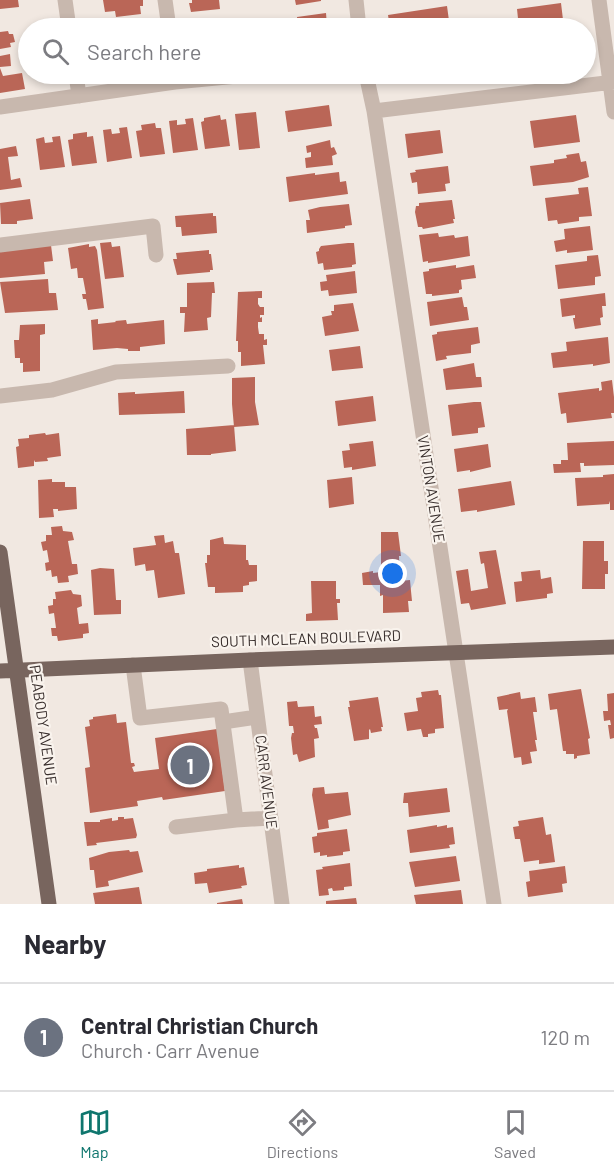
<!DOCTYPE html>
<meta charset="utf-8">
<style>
:root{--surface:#fff;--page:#f2f2f3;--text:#2b2b33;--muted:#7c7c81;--line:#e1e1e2;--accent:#0f766e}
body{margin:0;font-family:Barlow,sans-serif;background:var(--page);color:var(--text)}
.you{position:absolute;left:393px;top:574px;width:21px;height:21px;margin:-15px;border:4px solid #fff;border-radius:50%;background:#1a73e8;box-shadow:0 0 0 9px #1a73e833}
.badge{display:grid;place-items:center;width:39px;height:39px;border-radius:50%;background:var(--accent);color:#fff;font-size:20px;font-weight:700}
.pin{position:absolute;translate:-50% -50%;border:3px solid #fff;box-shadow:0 2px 6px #0006}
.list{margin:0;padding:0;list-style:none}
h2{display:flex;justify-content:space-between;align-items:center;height:78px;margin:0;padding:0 24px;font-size:26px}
h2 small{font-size:20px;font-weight:400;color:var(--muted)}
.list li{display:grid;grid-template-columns:39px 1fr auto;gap:18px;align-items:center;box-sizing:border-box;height:108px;padding:0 24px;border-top:2px solid var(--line)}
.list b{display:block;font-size:22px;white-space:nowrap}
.list p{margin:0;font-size:20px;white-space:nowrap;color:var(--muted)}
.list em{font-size:20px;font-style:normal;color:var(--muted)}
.icon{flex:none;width:33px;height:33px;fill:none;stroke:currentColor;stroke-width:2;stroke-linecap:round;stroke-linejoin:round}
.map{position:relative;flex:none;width:614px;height:904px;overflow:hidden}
.search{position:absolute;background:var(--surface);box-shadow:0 3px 9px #0003;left:18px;right:18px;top:18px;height:66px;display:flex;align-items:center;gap:15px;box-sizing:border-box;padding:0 21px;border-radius:33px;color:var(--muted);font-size:22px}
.sheet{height:186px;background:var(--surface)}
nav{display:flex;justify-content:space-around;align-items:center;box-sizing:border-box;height:84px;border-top:2px solid var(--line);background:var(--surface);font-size:16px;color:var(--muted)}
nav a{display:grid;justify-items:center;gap:3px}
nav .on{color:var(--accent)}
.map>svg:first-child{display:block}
</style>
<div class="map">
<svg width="614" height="904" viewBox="0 0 614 904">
<rect width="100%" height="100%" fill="#f1e8e1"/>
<path fill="#ba6657" d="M 0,0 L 18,0 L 19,7 L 0,9 Z
M 103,0 L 143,0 L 143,6 L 140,6 L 141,14 L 116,17 L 115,11 L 105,12 Z
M 192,0 L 219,0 L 220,9 L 191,12 L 189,3 L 192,3 Z
M 295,0 L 321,0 L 321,1 L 296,5 Z
M 561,3 L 564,28 L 519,28 L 517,9 Z
M 447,6 L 450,28 L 436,28 L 435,19 L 430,20 L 431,28 L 390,28 L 388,15 Z
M 326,13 L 327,26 L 323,26 L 323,28 L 298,28 L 297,17 Z
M 147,21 L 148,28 L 117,28 L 117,25 Z
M 8,31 L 9,34 L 13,34 L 15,42 L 10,43 L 11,47 L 0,49 L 0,32 Z
M 10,54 L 11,66 L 0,67 L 0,56 Z
M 0,68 L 3,76 L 22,73 L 25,89 L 0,93 Z
M 457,74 L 480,74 L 480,77 L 458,80 Z
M 329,105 L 332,126 L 288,132 L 285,111 Z
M 256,112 L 260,148 L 239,150 L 235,114 Z
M 220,115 L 221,120 L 226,119 L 230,146 L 205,149 L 201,122 L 204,121 L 204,118 Z
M 576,115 L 580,142 L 534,148 L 530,121 Z
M 193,118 L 198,150 L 173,153 L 169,121 L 177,120 L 177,125 L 186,124 L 185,119 Z
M 155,123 L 156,128 L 161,128 L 165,154 L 140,157 L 136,131 L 142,130 L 141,125 Z
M 127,127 L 132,158 L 107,162 L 103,130 L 111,129 L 112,134 L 120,133 L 119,128 Z
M 440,130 L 443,153 L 408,158 L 405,134 Z
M 87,132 L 87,137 L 93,136 L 97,163 L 72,166 L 68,140 L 73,139 L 73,134 Z
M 60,136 L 65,167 L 40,170 L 36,139 L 44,137 L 45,143 L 53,142 L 52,137 Z
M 330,140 L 331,148 L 334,147 L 337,154 L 332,156 L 333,165 L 306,168 L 305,158 L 311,157 L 311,152 L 307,153 L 306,146 Z
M 16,146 L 18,156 L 8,157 L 11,180 L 20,178 L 22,187 L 0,190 L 0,149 Z
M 579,153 L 581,162 L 586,161 L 589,177 L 573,182 L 533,186 L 530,166 L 554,163 L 554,160 L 567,158 L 566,155 Z
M 448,166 L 450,183 L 445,184 L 446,191 L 418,194 L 417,182 L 412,183 L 410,173 L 416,172 L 415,170 Z
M 339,172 L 340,182 L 346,181 L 348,194 L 289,202 L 286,177 L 315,173 L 315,175 Z
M 588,187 L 592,216 L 579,217 L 579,221 L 558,224 L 557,220 L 548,221 L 545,198 L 579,194 L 578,188 Z
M 30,199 L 33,219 L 17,221 L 17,224 L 1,224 L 0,203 Z
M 452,200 L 455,219 L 453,219 L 454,223 L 423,229 L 422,227 L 418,227 L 415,212 L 416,206 L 419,206 L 419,203 Z
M 349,204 L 352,225 L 345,226 L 345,228 L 307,233 L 306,220 L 310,220 L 308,210 L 320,207 Z
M 213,213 L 213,216 L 216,216 L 217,233 L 182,236 L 181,227 L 176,227 L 175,216 Z
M 590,226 L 593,250 L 567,253 L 567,250 L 556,252 L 554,241 L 565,239 L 564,229 Z
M 438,233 L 439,237 L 454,235 L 455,238 L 468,236 L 470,256 L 428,263 L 428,261 L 423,262 L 419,235 Z
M 111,242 L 112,247 L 120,246 L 124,277 L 105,279 L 100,243 Z
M 348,243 L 354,243 L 356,264 L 352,265 L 352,267 L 324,270 L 323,263 L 318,264 L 316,252 L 319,251 L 319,249 L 321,246 Z
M 89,244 L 89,247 L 95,246 L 97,250 L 104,308 L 88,310 L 86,299 L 83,299 L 82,294 L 86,294 L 83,278 L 78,278 L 77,268 L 71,269 L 68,248 Z
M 51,245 L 53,261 L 44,262 L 45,274 L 0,278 L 0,249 Z
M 209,250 L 209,254 L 211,254 L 213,270 L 210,270 L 210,272 L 177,275 L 173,259 L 177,259 L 176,253 Z
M 598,255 L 601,276 L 595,277 L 595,285 L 558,289 L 555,265 L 587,261 L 587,256 Z
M 456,265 L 456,268 L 474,265 L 476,278 L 461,280 L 462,289 L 459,290 L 459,293 L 432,296 L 432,294 L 426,294 L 423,272 L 429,271 L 429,269 Z
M 355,271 L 357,293 L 329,296 L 328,290 L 321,291 L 320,282 L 327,281 L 326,275 Z
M 48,279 L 49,293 L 56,293 L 58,310 L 5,313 L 0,282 Z
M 214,282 L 215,293 L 212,293 L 211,317 L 207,318 L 208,330 L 184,332 L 185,313 L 180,313 L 180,307 L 187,307 L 187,283 Z
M 262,291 L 262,298 L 258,298 L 258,304 L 260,307 L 264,307 L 264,315 L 260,315 L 260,318 L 262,317 L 262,322 L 258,322 L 258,327 L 259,334 L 264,334 L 264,340 L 267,339 L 267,345 L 263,345 L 265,364 L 241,366 L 241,352 L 238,352 L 238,341 L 236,341 L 238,292 Z
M 605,293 L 606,306 L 602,306 L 603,317 L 600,318 L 601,325 L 575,329 L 573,318 L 575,318 L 575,315 L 562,317 L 560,299 Z
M 462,297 L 464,307 L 467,307 L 469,320 L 430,326 L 427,302 Z
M 353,303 L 359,331 L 325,336 L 322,317 L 332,315 L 331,311 L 334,311 L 334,305 Z
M 98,319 L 98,324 L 116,322 L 115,321 L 126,320 L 127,324 L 164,320 L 165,344 L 140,347 L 140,351 L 128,351 L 128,349 L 117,348 L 93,350 L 91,320 Z
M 45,324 L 45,334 L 40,335 L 40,371 L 23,372 L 23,363 L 20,363 L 20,358 L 15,358 L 14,340 L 19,340 L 20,325 Z
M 478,327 L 480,343 L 471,345 L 471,353 L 446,356 L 447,359 L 436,361 L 432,335 L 437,334 L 437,332 Z
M 608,337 L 610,363 L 593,366 L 593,364 L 553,368 L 551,353 L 567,351 L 566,342 Z
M 360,346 L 363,368 L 332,371 L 329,350 Z
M 474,363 L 476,377 L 481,377 L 482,387 L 446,390 L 443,369 Z
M 255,377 L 255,402 L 259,425 L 234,427 L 232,404 L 232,378 Z
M 612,380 L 614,397 L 614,413 L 611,413 L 612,418 L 567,423 L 566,413 L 561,414 L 558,393 L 599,388 L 599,391 L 602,390 L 601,382 Z
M 184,391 L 185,413 L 119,415 L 118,393 L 135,392 L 135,394 Z
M 373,396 L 376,421 L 338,426 L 335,401 Z
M 474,402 L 481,402 L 485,427 L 478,428 L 478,433 L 452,436 L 448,405 Z
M 234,425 L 236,451 L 211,454 L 211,455 L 187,455 L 186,429 Z
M 45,433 L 46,435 L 59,433 L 61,456 L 47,458 L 48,461 L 35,462 L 34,460 L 34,466 L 18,468 L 16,447 L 19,446 L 18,439 L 29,438 L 29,435 Z
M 373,441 L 376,466 L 352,470 L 352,467 L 344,468 L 342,451 L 350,450 L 349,444 Z
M 614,441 L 614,465 L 584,466 L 584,463 L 580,463 L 581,472 L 554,473 L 553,464 L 561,464 L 561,460 L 568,460 L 567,443 Z
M 488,444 L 491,467 L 470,472 L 470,470 L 457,472 L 454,449 Z
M 614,474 L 614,510 L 610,510 L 610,501 L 609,504 L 577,506 L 575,478 L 603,477 L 603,475 Z
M 352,477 L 354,504 L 329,508 L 327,480 Z
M 52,479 L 52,482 L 65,482 L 65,487 L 76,487 L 77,509 L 58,511 L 58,509 L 53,509 L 54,517 L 39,518 L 38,480 Z
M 511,481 L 515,505 L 477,512 L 477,510 L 461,512 L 458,489 Z
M 62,526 L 63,531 L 72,532 L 74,540 L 68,541 L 72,564 L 77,564 L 78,574 L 68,576 L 69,582 L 58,583 L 57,576 L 52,577 L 51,570 L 46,571 L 45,563 L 49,562 L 47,550 L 43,551 L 41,542 L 46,541 L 46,535 L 52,535 L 51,527 Z
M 381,532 L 398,532 L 401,556 L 399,556 L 400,581 L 410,580 L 411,591 L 412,601 L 408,601 L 409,612 L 383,613 L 383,595 L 380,596 L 380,585 L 363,585 L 362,573 L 373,571 L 373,573 L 381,572 Z
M 164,535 L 165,543 L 173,541 L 175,553 L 179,553 L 185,594 L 158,598 L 154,570 L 146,571 L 145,564 L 135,566 L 133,548 L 156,545 L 154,536 Z
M 223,537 L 224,544 L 246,545 L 246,560 L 248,560 L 249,565 L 257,565 L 257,581 L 249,582 L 249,585 L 243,586 L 243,592 L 215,593 L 215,587 L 208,587 L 205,563 L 207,563 L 207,555 L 210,555 L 210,540 Z
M 583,541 L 604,541 L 604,561 L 608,561 L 608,574 L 605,574 L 605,589 L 582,589 Z
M 496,550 L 506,604 L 471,610 L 469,603 L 461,604 L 456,571 L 468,569 L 471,591 L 488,588 L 484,563 L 481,564 L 479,552 Z
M 100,568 L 114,569 L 116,600 L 121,600 L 121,614 L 94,615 L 91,570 Z
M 540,570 L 541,579 L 551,577 L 553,593 L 547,594 L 547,598 L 516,602 L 514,582 L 522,581 L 521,572 Z
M 311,581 L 336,581 L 336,599 L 340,599 L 340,603 L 337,603 L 338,620 L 306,621 L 306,614 L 312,613 Z
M 71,590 L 73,594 L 81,595 L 82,606 L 77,608 L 79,624 L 88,623 L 89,633 L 83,634 L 83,638 L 58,641 L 57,636 L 52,636 L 51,628 L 56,628 L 54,613 L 49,614 L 48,606 L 53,605 L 53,599 L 56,599 L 55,592 Z
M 581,689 L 590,738 L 588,739 L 590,754 L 577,756 L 577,758 L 574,759 L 574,754 L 566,754 L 566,751 L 563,751 L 557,709 L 550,710 L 548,694 Z
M 438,690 L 439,695 L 441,695 L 444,728 L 435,729 L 435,733 L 428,734 L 428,737 L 423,737 L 421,729 L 407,731 L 404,713 L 418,711 L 416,698 L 422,697 L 421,692 Z
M 520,692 L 521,699 L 535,697 L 537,712 L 533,712 L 537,740 L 535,740 L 537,751 L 530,752 L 532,763 L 522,765 L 521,757 L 514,758 L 507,711 L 508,709 L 499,710 L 497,697 Z
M 614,693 L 614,738 L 610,739 L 608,725 L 611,725 L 610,720 L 604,721 L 603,711 L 608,711 L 607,694 Z
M 378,697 L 383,727 L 381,727 L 382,731 L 371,733 L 370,729 L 369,730 L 369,739 L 354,741 L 348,707 L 350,707 L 349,701 Z
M 297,701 L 298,707 L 314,706 L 315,717 L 321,716 L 322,724 L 314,725 L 315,728 L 317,728 L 319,738 L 314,739 L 315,757 L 299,762 L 297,754 L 293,755 L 291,738 L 292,733 L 294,733 L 293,726 L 289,726 L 287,702 Z
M 116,714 L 117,723 L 126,722 L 131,763 L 134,763 L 135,766 L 132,767 L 134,772 L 159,769 L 155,738 L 217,729 L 225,791 L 163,800 L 162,797 L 137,801 L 138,806 L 90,813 L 85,768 L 90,767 L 85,727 L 90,726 L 89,720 L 93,719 L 93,717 Z
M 324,787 L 325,794 L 348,792 L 351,815 L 328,820 L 329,828 L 318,830 L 312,795 L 313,788 Z
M 447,788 L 450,812 L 409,817 L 408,803 L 403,803 L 404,793 Z
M 118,817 L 124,817 L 124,819 L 133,818 L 137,835 L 136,838 L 96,843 L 97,845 L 87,846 L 84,822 L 100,822 L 100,820 L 112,818 L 112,821 L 118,820 Z
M 543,817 L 546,835 L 551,834 L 555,862 L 539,864 L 539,860 L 524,862 L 520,839 L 515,839 L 513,827 L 519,826 L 518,821 Z
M 437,825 L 437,827 L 447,825 L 447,828 L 453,827 L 455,844 L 449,845 L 450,848 L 410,853 L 407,830 Z
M 347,829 L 350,851 L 343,852 L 343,855 L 327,857 L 327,855 L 320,856 L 320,852 L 314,853 L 312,837 L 317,836 L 317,833 Z
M 129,850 L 130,852 L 138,851 L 143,872 L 108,881 L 109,886 L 96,888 L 94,870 L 90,870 L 89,858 L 109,852 Z
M 456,856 L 460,881 L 415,887 L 409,862 Z
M 350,863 L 352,886 L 344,887 L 344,890 L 333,891 L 332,888 L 328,889 L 329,895 L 319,896 L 316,870 L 323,869 L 322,867 Z
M 239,865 L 239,868 L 244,867 L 247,885 L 241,886 L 242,888 L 209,893 L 207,883 L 195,884 L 194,873 L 207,871 L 207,869 Z
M 565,866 L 567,883 L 562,884 L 563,892 L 528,897 L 526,882 L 530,881 L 529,871 Z
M 139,887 L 142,904 L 95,904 L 93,893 Z
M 461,890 L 463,904 L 416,904 L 414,895 Z
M 356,898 L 357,904 L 326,904 L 326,901 Z
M 242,899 L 243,904 L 217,904 L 217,903 Z"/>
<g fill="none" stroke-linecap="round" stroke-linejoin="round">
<path stroke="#c8b8ae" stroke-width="15" d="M 65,0 L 69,28
M 165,0 L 169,28
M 356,0 L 359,28
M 599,0 L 614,112
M 76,74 L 79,96
M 366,74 L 374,111 L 494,904
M 0,107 L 175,82 L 257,74
M 374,111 L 614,82
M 0,245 L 153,226 L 156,255
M 0,396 L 52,390 L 116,372 L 228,366
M 250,660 L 282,904
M 133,665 L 140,718 L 221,709 L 236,820 L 271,818
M 223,722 L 257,717
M 176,827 L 236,820"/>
<path stroke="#78655e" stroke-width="15" d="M 0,552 L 49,904
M 0,671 L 250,660 L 614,647"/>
</g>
<g text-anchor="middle" stroke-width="4.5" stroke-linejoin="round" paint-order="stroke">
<g font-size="15" fill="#382e2c" stroke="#f9f3ed">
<text transform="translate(431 489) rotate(81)" y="5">VINTON AVENUE</text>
<text transform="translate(306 639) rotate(-2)" y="5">SOUTH MCLEAN BOULEVARD</text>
<text transform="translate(43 725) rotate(82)" y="5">PEABODY AVENUE</text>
<text transform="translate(266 782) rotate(83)" y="5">CARR AVENUE</text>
</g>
</g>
</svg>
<div class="you"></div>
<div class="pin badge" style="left:190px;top:765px;background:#6b7280">1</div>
<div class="search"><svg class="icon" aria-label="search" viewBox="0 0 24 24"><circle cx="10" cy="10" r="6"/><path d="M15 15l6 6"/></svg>Search here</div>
</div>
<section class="sheet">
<h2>Nearby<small></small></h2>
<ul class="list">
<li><span class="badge" style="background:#6b7280">1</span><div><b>Central Christian Church</b><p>Church · Carr Avenue</p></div><em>120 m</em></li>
</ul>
</section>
<nav>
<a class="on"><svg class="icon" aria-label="map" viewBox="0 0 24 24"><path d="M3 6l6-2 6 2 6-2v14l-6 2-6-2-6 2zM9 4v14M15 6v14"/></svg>Map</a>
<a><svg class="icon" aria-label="directions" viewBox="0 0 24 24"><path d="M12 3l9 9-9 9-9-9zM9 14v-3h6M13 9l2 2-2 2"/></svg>Directions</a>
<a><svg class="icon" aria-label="saved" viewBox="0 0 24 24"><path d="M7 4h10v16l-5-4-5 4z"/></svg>Saved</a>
</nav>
